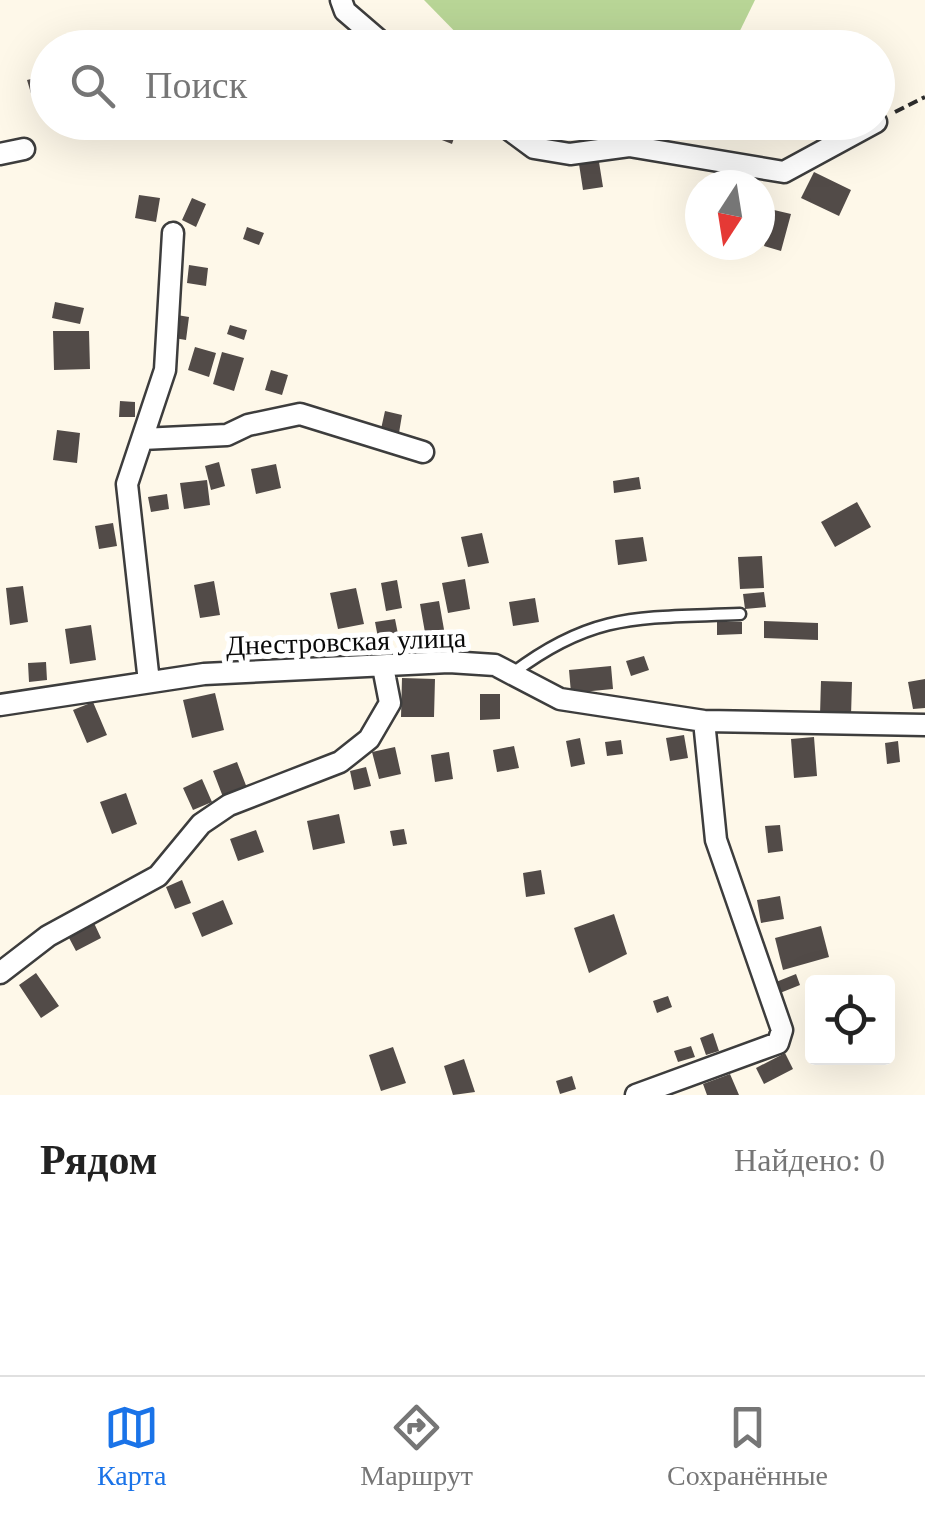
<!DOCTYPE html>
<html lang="ru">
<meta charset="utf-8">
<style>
:root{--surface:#fff;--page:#f6f6f6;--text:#222;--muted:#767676;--line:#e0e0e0;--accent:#1a73e8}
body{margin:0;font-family:Georgia,serif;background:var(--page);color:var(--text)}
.controls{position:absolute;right:30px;bottom:30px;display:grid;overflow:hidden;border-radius:10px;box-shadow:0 10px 40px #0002}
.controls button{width:90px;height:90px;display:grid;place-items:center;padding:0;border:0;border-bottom:2px solid var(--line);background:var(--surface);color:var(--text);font:50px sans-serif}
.compass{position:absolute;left:685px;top:170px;width:90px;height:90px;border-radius:50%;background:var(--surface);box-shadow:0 10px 40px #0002;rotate:192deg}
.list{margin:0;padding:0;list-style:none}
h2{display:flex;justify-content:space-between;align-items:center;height:130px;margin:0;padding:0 40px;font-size:42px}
h2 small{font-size:32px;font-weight:400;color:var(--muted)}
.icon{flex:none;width:55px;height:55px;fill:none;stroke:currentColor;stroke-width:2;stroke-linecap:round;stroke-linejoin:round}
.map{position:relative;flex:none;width:925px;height:1095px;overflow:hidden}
.search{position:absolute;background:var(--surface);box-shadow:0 10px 40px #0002;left:30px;right:30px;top:30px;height:110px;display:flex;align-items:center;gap:25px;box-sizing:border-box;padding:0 35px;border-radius:55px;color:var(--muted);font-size:38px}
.sheet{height:280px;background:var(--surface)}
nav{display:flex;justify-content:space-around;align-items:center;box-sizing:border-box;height:140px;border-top:2px solid var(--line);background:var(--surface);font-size:28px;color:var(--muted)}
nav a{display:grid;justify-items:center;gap:5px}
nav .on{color:var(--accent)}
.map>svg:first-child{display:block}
</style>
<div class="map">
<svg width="925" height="1095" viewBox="0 0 925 1095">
<rect width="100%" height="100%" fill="#fef8e9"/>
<path fill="#b8d596" d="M 424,0 L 755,0 L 732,47 L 471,48 Z"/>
<path fill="#524b48" d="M 48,75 L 48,96 L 33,100 L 27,80 Z
M 428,122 L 456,132 L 452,144 L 424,133 Z
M 599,162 L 603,187 L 583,190 L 579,164 Z
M 814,172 L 851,190 L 839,216 L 801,198 Z
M 139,195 L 160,198 L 156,222 L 135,218 Z
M 192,198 L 206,204 L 196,227 L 182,220 Z
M 774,210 L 791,214 L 781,251 L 764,246 Z
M 247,227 L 264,233 L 259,245 L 243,239 Z
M 189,265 L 208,268 L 206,286 L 187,283 Z
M 55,302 L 84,308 L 80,324 L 52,318 Z
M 177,315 L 189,317 L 186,340 L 174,338 Z
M 230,325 L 247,330 L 244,340 L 227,334 Z
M 53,331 L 89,331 L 90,369 L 54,370 Z
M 195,347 L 216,353 L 209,377 L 188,370 Z
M 222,352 L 244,358 L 234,391 L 213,384 Z
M 271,370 L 288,375 L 282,395 L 265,390 Z
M 120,401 L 135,402 L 135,417 L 119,417 Z
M 385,411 L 402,415 L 399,433 L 381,429 Z
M 57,430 L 80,433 L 77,463 L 53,460 Z
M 219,462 L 225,486 L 211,490 L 205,466 Z
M 276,464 L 281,488 L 256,494 L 251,469 Z
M 639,477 L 641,489 L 614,493 L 613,481 Z
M 207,480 L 210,505 L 184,509 L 180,483 Z
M 167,494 L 169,509 L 151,512 L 148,497 Z
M 857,502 L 871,527 L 835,547 L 821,522 Z
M 113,523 L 117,546 L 99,549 L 95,526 Z
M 482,533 L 489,563 L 468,567 L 461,537 Z
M 643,537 L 647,561 L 618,565 L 615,540 Z
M 762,556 L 764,588 L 740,589 L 738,557 Z
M 465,579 L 470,609 L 448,613 L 442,583 Z
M 397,580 L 402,608 L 386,611 L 381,583 Z
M 214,581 L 220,615 L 200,618 L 194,585 Z
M 23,586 L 28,622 L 10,625 L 6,588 Z
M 356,588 L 364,624 L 338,629 L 330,593 Z
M 764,592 L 766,607 L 745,609 L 743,594 Z
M 535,598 L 539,622 L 513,626 L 509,602 Z
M 439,601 L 446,641 L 427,644 L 420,604 Z
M 395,619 L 399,639 L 379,643 L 375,622 Z
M 764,621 L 818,623 L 818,640 L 764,638 Z
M 717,622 L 742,622 L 742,634 L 717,635 Z
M 91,625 L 96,660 L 70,664 L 65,629 Z
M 644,656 L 649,670 L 631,676 L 626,661 Z
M 46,662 L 47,680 L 29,682 L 28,663 Z
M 611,666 L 613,689 L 571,693 L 569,670 Z
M 402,678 L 435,679 L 434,717 L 401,717 Z
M 925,679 L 925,708 L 913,709 L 908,682 Z
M 821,681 L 852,682 L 851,716 L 820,715 Z
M 215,693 L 224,730 L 192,738 L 183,700 Z
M 480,694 L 500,694 L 500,719 L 480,720 Z
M 93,702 L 107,735 L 87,743 L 73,710 Z
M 684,735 L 688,758 L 670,761 L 666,738 Z
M 814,737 L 817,776 L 794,778 L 791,739 Z
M 580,738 L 585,764 L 571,767 L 566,741 Z
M 621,740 L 623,754 L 607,756 L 605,742 Z
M 898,741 L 900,762 L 887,764 L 885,743 Z
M 514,746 L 519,768 L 497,772 L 493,750 Z
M 395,747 L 401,774 L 379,779 L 372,752 Z
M 449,752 L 453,779 L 435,782 L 431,755 Z
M 237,762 L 247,788 L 223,797 L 213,771 Z
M 366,767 L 371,786 L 354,790 L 350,771 Z
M 202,779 L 212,802 L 193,810 L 183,788 Z
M 126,793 L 137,824 L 112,834 L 100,802 Z
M 339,814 L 345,843 L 313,850 L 307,821 Z
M 780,825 L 783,851 L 768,853 L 765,826 Z
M 404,829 L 407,844 L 393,846 L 390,831 Z
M 256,830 L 264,852 L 238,861 L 230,839 Z
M 541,870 L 545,894 L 526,897 L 523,873 Z
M 182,880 L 191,903 L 175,909 L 166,887 Z
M 780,896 L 784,919 L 761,923 L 757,900 Z
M 223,900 L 233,924 L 202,937 L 192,913 Z
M 614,914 L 627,954 L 589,973 L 574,928 Z
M 94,923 L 101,938 L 76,951 L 68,936 Z
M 821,926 L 829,957 L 783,970 L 775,938 Z
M 36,973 L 59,1006 L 41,1018 L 19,985 Z
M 796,974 L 800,985 L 780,993 L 776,982 Z
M 668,996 L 672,1007 L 657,1013 L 653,1001 Z
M 713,1033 L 719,1051 L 706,1055 L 700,1038 Z
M 691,1046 L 695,1057 L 678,1062 L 674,1051 Z
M 393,1047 L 406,1083 L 381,1091 L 369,1055 Z
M 785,1053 L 793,1069 L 764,1084 L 756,1068 Z
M 464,1059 L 475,1092 L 453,1095 L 444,1066 Z
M 730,1074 L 739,1095 L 707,1095 L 703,1084 Z
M 572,1076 L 576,1089 L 560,1094 L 556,1081 Z"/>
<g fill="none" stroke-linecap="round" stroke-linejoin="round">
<defs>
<path id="service" d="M 513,673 C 595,611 643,618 740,614"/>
<path id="minor" d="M 341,0 L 345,11 L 388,48
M 499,122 L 534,148 L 570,154 L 629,146 L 784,172 L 876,122
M 0,154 L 24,149
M 142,439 L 227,435 L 248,425 L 300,414 L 423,452
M 149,682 L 127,484 L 165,370 L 173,233
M 0,705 L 204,674 L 449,662 L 495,665 L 560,699 L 704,721 L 925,725
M 0,973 L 48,936 L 158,876 L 201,824 L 229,805 L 340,762 L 369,739 L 390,703 L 383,667
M 636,1095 L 778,1043 L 782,1030 L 716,840 L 704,721"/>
</defs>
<use href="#service" stroke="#3d3d3d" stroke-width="15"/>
<use href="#minor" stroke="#3d3d3d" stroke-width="25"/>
<path stroke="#2c2c2c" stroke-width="4" stroke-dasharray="10 5" stroke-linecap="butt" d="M 895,112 L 925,97"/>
<use href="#service" stroke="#fff" stroke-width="10"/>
<use href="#minor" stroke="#fff" stroke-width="20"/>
</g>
<g text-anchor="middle" stroke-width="10" stroke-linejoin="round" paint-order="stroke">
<g font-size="28" fill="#0a0a0a" stroke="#fff">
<text transform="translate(346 641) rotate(-2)" y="10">Днестровская улица</text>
</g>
</g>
</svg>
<div class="controls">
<button><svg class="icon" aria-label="locate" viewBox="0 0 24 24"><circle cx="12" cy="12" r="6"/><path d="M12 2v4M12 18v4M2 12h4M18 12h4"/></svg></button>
</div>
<svg class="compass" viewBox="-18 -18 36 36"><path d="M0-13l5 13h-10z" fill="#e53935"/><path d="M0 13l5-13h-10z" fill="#767676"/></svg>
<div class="search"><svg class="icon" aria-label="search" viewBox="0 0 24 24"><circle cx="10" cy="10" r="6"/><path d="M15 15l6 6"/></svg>Поиск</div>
</div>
<section class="sheet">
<h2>Рядом<small>Найдено: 0</small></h2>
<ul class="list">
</ul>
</section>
<nav>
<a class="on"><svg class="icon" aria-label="map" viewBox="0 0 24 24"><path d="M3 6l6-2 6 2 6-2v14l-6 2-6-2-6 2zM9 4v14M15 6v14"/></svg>Карта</a>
<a><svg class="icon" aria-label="directions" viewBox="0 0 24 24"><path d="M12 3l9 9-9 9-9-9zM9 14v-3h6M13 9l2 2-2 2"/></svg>Маршрут</a>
<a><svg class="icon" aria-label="saved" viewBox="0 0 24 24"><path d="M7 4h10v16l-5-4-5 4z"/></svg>Сохранённые</a>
</nav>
